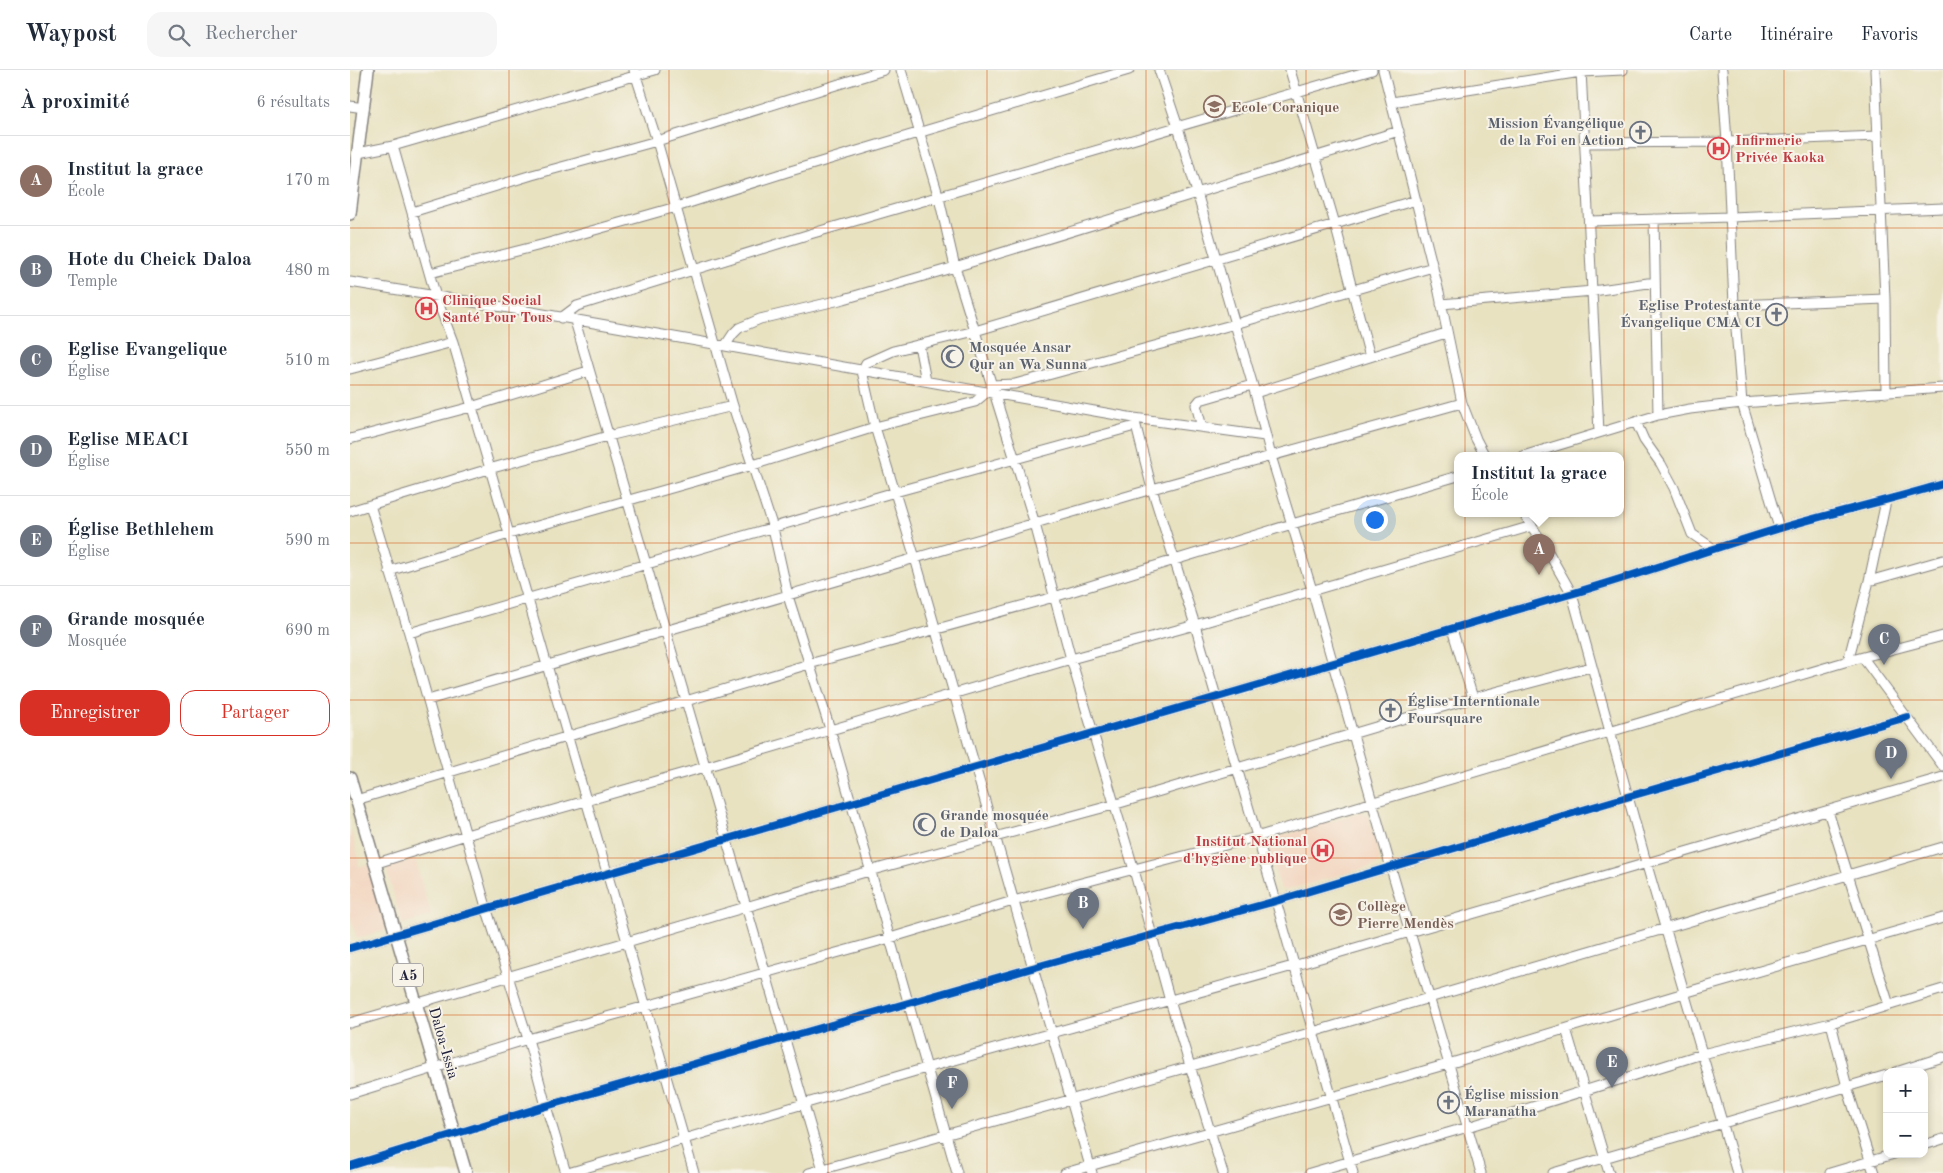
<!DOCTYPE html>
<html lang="fr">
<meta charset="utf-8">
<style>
:root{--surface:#fff;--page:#f6f6f7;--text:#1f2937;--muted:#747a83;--line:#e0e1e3;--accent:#d93025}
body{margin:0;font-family:"Old Standard TT",serif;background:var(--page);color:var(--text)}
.controls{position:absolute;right:15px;bottom:15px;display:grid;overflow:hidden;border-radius:10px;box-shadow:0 2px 8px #0003}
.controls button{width:45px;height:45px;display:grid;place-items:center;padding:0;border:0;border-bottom:1px solid var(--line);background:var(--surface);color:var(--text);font:25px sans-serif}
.you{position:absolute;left:1024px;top:449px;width:18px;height:18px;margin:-12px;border:4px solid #fff;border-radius:50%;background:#1a73e8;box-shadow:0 0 0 8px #1a73e833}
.badge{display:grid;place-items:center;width:32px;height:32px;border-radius:50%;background:var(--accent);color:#fff;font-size:16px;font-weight:700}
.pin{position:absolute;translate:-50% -41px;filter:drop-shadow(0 1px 2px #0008)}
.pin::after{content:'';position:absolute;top:26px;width:18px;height:15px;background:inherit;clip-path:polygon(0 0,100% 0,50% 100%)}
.popup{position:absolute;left:1104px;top:382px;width:170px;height:65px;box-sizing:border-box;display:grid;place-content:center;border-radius:10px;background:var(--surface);filter:drop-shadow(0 1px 4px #0005);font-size:16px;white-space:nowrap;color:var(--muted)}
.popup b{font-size:19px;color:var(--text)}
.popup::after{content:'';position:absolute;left:50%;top:100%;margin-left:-10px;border:10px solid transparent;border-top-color:var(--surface)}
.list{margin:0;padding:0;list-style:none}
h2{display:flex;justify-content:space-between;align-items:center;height:65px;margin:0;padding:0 20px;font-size:21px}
h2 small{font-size:16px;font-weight:400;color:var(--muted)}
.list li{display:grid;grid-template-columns:32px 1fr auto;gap:15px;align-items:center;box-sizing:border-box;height:90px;padding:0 20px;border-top:1px solid var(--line)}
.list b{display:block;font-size:19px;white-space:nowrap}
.list p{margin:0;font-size:16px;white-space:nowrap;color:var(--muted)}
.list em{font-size:16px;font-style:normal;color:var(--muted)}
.actions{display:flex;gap:10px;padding:15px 20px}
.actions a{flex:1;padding:11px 0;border:1px solid var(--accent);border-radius:15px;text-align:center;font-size:18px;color:var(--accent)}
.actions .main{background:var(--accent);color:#fff}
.icon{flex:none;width:28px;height:28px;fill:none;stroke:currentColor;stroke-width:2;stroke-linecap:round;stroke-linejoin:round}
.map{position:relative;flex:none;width:1593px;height:1103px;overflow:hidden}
header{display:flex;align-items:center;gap:30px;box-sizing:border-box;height:70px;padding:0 25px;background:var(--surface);border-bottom:1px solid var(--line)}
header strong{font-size:24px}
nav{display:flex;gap:28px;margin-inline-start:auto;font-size:18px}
.search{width:350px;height:45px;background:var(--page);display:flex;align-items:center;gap:12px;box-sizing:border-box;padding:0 18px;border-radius:15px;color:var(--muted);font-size:19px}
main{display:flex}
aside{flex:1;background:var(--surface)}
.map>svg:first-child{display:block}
</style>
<header>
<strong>Waypost</strong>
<div class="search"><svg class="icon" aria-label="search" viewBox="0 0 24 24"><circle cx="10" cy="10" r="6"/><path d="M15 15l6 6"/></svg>Rechercher</div>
<nav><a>Carte</a><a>Itinéraire</a><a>Favoris</a></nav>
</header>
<main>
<aside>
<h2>À proximité<small>6 résultats</small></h2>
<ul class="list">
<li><span class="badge" style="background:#8d6e63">A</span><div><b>Institut la grace</b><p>École</p></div><em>170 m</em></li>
<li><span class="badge" style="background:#6b7280">B</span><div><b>Hote du Cheick Daloa</b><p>Temple</p></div><em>480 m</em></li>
<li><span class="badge" style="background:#6b7280">C</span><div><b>Eglise Evangelique</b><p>Église</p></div><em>510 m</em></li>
<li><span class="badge" style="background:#6b7280">D</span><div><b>Eglise MEACI</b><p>Église</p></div><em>550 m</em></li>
<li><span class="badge" style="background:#6b7280">E</span><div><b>Église Bethlehem</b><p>Église</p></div><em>590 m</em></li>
<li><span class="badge" style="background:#6b7280">F</span><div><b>Grande mosquée</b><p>Mosquée</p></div><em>690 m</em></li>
</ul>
<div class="actions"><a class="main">Enregistrer</a><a>Partager</a></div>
</aside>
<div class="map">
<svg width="1593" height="1103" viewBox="0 0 1593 1103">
<rect width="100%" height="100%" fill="#f7f3e8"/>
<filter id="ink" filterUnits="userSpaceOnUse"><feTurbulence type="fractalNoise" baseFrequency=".02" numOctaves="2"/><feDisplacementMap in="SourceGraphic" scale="10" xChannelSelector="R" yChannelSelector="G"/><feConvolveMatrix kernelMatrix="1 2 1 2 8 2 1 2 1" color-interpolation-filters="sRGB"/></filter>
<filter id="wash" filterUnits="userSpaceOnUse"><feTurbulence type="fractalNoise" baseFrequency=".0096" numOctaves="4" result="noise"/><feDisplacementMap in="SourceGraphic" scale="20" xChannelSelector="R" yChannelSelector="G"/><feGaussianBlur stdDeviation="1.12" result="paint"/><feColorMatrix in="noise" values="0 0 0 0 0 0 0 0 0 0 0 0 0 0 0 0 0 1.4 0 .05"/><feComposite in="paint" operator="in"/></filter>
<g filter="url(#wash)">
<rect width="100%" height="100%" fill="#e8e2c1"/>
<path fill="#f2d4be" d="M 1012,742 L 1018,745 L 1030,790 L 1027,795 L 937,820 L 931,819 L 915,771 Z
M 0,759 L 9,789 L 8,797 L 19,794 L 39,859 L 7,868 L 0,844 Z
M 65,789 L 81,846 L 52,854 L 36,797 Z"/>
</g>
<g filter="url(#ink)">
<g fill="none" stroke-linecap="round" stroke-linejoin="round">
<defs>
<path id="minor" d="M 284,0 L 307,71 L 383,336 L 423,458 L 438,526 L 480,659 L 607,1103
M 551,0 L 589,128 L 605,197 L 685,454 L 721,589 L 784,800 L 820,931 L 873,1103
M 809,0 L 828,57 L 905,323 L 921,386 L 962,520 L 1041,798 L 1131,1103
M 940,0 L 985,154 L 1020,287
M 1033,0 L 1089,222 L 1112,333 L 1126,369 L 1135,386
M 1231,0 L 1249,362
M 1372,0 L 1377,72 L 1384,235 L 1392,333 L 1429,458
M 1525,0 L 1535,229 L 1536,323
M 1042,32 L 1231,2 L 1273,0
M 0,36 L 14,38
M 1235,73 L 1377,72 L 1528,66
M 43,76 L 86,227 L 103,272 L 159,464 L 344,1103
M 8,83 L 43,76 L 305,0
M 62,142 L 182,105 L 307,71 L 534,0
M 1304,149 L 1308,345
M 1239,151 L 1381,147 L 1593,138
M 80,203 L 195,174 L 326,137 L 437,102 L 779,0
M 0,212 L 159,238 L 784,348 L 915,366
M 1091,234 L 1243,221 L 1305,212
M 1384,235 L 1535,229
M 211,248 L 227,236 L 460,164 L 1022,0
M 225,251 L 474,1103
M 569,275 L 576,311
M 375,276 L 383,264 L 389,258 L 410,249 L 494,229 L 605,197 L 1049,61
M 0,299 L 103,272
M 641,315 L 665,314 L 885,254 L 1083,197
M 905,323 L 1096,263
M 784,348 L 802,419 L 845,555 L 926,831 L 1003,1103
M 1286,352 L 1294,370 L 1311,394 L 1324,418 L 1342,464 L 1364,479
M 852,357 L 846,335 L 850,330 L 902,315
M 0,369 L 121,337 L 238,301
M 1173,386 L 1308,345 L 1340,339 L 1392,333 L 1593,318
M 20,435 L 59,563 L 136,837 L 178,969 L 196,1036 L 216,1103
M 0,441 L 139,399 L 258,366 L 383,336
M 1174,444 L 1200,485 L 1222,524 L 1296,792 L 1387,1103
M 39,501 L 159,464 L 403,395 L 525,357 L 625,332 L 637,322
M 1519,511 L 1593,490
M 1102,559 L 1123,628
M 59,563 L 545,422 L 785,356
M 1513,588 L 1593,696
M 1498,591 L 1519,511 L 1536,431
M 78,630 L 802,419 L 1112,333
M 6,730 L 459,594 L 704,527 L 942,454 L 1108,406
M 1478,741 L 1539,935
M 24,794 L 116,765 L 355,697 L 721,589 L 845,555 L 1182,456
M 0,878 C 405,759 812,645 1217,525 C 1287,505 1355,481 1424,460 C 1480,443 1537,431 1593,414
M 0,953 L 519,801 L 763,735 L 1123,628 L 1241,597
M 1481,953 L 1497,1017 L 1524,1103
M 1216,959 L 1259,1103
M 1546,1002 L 1593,987
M 0,1024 L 178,969 L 540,868 L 663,831 L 906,767 L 1498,591 L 1593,566
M 1574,1075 L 1593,1069
M 0,1096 L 196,1036 L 682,898 L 926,831 L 1277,727 L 1557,647
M 218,1103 L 576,998 L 943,896 L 1593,707
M 459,1103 L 963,962 L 1593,777
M 715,1103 L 1098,994 L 1334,923 L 1593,848
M 742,1103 L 565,488 L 525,357 L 512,301 L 516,293 L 543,281 L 625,261 L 1066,130
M 960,1103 L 1118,1057 L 1352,984 L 1481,953 L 1593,919
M 1203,1103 L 1537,1005
M 1480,1103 L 1544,1084"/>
<path id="major" d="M 0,144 L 18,0
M 0,708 L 116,1103"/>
</defs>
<use href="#minor" stroke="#85827e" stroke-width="11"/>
<use href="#major" stroke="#85827e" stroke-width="14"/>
<use href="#minor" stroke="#fff" stroke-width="9"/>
<use href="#major" stroke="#fff" stroke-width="11"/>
<defs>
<path id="cycleway" d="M 0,878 C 405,759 812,645 1217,525 C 1287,505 1355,481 1424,460 C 1480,443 1537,431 1593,414
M 0,1096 L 196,1036 L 682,898 L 926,831 L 1277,727 L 1557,647"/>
</defs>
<use href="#cycleway" stroke="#f7f3e8" stroke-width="11"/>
<use href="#cycleway" stroke="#0057b8" stroke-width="8"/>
</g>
</g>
<path fill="none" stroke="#d45411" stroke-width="1" stroke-opacity="0.55" d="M 159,0 L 159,1103M 319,0 L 319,1103M 478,0 L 478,1103M 637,0 L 637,1103M 796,0 L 796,1103M 956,0 L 956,1103M 1115,0 L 1115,1103M 1274,0 L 1274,1103M 1434,0 L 1434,1103M 0,158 L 1593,158M 0,315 L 1593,315M 0,473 L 1593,473M 0,630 L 1593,630M 0,788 L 1593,788M 0,945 L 1593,945"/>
<defs>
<symbol id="school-ring" viewBox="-11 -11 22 22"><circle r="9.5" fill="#f7f3e8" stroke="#8d6e63" stroke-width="1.5"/><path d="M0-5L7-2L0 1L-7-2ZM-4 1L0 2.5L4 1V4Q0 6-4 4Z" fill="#8d6e63"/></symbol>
<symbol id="church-ring" viewBox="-11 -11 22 22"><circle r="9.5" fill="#f7f3e8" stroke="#6b7280" stroke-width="1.5"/><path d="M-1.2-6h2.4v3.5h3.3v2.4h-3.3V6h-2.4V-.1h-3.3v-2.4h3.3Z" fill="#6b7280"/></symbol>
<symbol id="hospital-ring" viewBox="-11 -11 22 22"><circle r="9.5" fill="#f7f3e8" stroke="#e0444e" stroke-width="1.5"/><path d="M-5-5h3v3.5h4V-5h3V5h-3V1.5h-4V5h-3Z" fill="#e0444e"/></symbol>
<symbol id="mosque-ring" viewBox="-11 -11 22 22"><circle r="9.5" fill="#f7f3e8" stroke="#6b7280" stroke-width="1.5"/><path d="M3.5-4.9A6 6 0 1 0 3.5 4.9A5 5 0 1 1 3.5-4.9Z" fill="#6b7280"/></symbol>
</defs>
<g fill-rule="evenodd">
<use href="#school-ring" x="852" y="24" width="25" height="25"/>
<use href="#church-ring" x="1278" y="50" width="25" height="25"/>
<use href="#hospital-ring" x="1356" y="66" width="25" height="25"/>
<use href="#hospital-ring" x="64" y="226" width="25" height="25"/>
<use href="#church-ring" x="1414" y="232" width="25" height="25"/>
<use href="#mosque-ring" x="590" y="274" width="25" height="25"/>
<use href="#church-ring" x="1028" y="628" width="25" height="25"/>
<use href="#mosque-ring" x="562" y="742" width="25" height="25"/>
<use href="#hospital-ring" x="960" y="768" width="25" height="25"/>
<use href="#school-ring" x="978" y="832" width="25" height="25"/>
<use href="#church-ring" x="1086" y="1020" width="25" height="25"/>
</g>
<g text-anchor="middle" stroke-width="4" stroke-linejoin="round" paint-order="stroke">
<rect fill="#f7f3e8" stroke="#62616f" stroke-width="1" x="43" y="893.5" width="30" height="23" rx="4"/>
<g font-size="14" font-weight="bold" fill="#22223b">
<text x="58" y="910">A5</text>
</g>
<g font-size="15" font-weight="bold" fill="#785e54" stroke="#f7f3e8" text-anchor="start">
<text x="881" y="42">Ecole Coranique</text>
<text x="1007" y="841">Collège<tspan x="1007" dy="17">Pierre Mendès</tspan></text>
</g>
<g font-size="15" font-weight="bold" fill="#5b616d" stroke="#f7f3e8" text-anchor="start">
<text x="1274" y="58" text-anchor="end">Mission Évangélique<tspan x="1274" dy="17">de la Foi en Action</tspan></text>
<text x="1411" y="240" text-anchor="end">Eglise Protestante<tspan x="1411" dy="17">Évangelique CMA CI</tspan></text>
<text x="619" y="282">Mosquée Ansar<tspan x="619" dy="17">Qur an Wa Sunna</tspan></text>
<text x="1057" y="636">Église Interntionale<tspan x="1057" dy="17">Foursquare</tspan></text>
<text x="590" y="750">Grande mosquée<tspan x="590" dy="17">de Daloa</tspan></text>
<text x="1114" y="1029">Église mission<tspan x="1114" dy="17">Maranatha</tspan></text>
</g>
<g font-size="15" font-weight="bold" fill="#be3a42" stroke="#f7f3e8" text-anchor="start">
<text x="1385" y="75">Infirmerie<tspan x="1385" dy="17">Privée Kaoka</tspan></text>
<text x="92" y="235">Clinique Social<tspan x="92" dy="17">Santé Pour Tous</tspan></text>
<text x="957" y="776" text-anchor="end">Institut National<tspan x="957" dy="17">d'hygiène publique</tspan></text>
</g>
<g font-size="15" fill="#22223b" stroke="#f7f3e8">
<text transform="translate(94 973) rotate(74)" y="5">Daloa-Issia</text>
</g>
</g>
</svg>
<div class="controls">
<button>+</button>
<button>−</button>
</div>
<div class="you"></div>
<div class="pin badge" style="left:1189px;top:505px;background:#8d6e63">A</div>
<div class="popup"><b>Institut la grace</b>École</div>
<div class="pin badge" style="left:733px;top:859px;background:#6b7280">B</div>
<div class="pin badge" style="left:1534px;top:595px;background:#6b7280">C</div>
<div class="pin badge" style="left:1541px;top:709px;background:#6b7280">D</div>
<div class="pin badge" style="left:1262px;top:1018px;background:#6b7280">E</div>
<div class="pin badge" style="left:602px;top:1039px;background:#6b7280">F</div>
</div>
</main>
